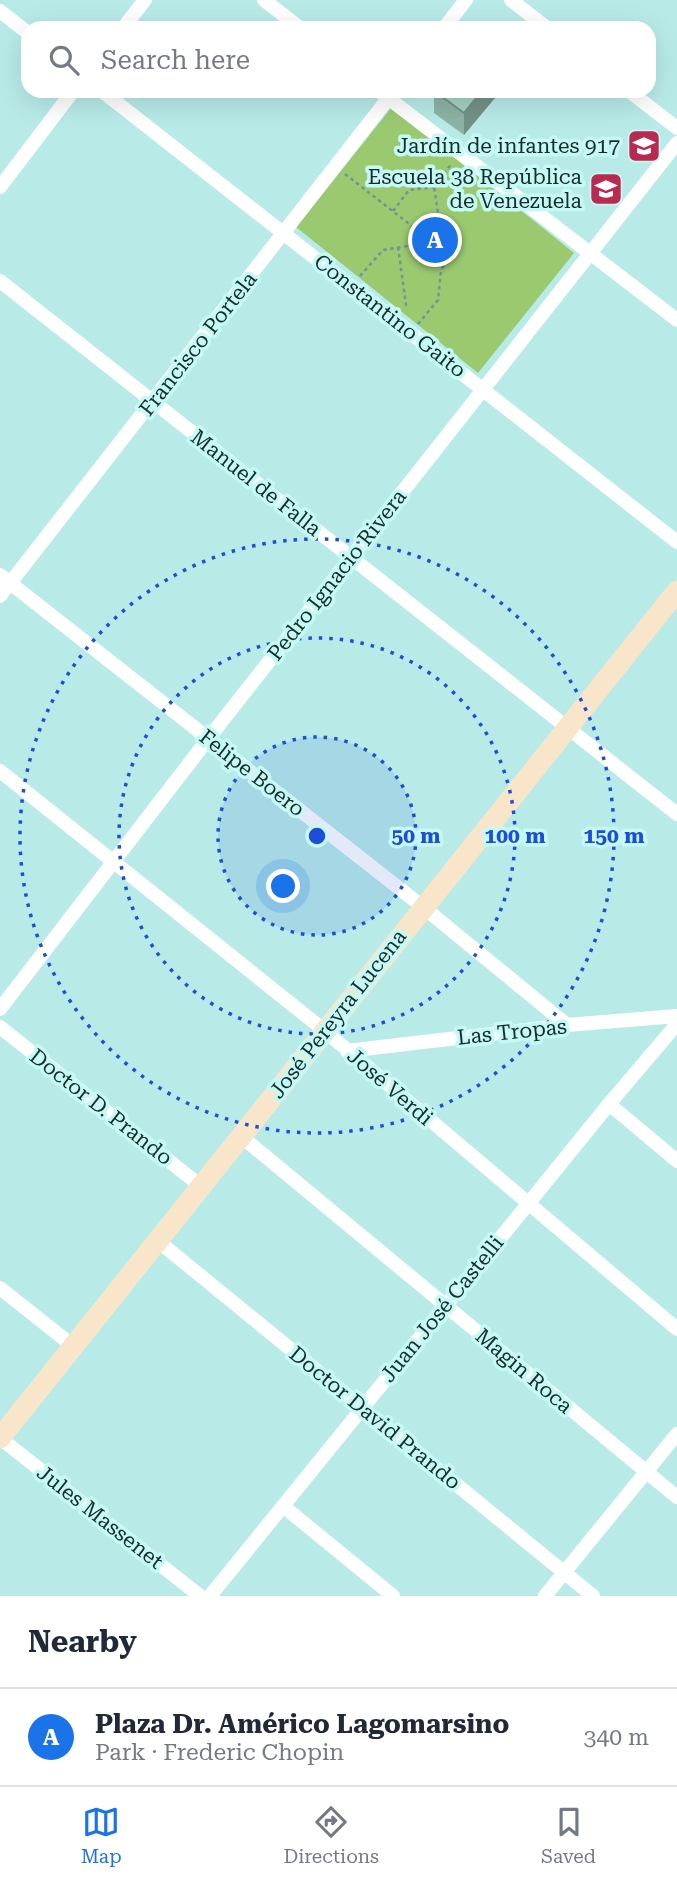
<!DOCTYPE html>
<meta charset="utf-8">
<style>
:root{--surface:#fff;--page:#f6f6f7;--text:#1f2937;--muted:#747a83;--line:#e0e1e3;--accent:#1a73e8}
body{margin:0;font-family:"Roboto Serif",serif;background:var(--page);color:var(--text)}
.you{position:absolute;left:284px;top:887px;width:24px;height:24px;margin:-18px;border:5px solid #fff;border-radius:50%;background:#1a73e8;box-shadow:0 0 0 10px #1a73e833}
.badge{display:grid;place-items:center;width:46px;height:46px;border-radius:50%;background:var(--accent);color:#fff;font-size:23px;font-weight:700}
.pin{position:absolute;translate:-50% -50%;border:4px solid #fff;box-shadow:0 2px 7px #0006}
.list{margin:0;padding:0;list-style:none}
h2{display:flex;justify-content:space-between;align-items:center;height:91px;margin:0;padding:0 28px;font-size:30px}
h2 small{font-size:23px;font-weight:400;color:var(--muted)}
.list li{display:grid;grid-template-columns:46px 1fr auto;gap:21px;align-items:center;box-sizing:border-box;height:98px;padding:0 28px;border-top:2px solid var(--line)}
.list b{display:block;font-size:26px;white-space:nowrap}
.list p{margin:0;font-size:23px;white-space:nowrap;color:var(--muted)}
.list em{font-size:23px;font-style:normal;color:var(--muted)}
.icon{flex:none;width:38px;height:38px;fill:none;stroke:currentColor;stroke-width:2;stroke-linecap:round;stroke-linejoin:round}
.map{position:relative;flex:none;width:677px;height:1596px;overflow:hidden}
.search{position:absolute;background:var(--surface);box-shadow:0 7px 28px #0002;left:21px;right:21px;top:21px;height:77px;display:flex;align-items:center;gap:18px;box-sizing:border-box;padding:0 24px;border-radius:21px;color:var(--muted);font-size:26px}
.sheet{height:189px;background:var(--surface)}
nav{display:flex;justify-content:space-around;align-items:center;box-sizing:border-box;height:98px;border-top:2px solid var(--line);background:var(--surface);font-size:19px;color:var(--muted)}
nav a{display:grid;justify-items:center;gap:4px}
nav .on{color:var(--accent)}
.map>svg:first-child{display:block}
</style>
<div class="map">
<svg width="677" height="1596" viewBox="0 0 677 1596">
<rect width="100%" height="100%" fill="#b8ebe8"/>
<path fill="#9bc970" d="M 392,107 L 574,253 L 478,373 L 296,227 Z"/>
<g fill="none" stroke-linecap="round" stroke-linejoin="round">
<path stroke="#709593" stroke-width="2.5" stroke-dasharray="3.5 3.5" stroke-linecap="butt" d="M 345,174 L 417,230
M 393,211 L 409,190 L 434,187
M414 240a16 16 0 1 1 32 0a16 16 0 1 1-32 0Z
M 398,247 L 406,305 L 403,308
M 360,276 L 383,250 L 414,245
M 418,324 L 438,300 L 441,270 L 457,247 L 456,226 L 438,212 L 434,187 L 452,163"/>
<path stroke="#fff" stroke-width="14" d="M 264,0 L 300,28
M 511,0 L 547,28
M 0,11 L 28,33
M 123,28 L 145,0
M 444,28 L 466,0
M 102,91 L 677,542
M 379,91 L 677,320
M 629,91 L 677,128
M 0,187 L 73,91
M 0,281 L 677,814
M 0,575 L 423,907 L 567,1025
M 0,596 L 394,91
M 0,771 L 325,1031 L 677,1329
M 0,1009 L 208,739 L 677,143
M 0,1027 L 202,1187
M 347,1051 L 567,1025 L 677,1016
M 609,1104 L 677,1161
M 242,1137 L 677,1497
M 158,1241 L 593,1596
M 0,1288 L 73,1346
M 0,1438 L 200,1596
M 283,1506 L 393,1596
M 210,1596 L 609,1104 L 677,1024
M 545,1596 L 677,1434"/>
<path stroke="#f9e5ca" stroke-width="21" d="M 0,1438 L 677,591"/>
</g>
<path fill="#8db4a6" d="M 434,91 L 499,91 L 499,93 L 464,135 L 434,113 Z"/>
<path fill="#739287" d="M 482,91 L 499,91 L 499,93 L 464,135 L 464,113 Z"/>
<path fill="#a4d1c1" stroke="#739287" stroke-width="2" d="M 434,91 L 482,91 L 464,113 Z"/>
<circle cx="317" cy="836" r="99" fill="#1d4ed8" fill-opacity=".12"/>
<g fill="none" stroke="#1d4ed8" stroke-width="3.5" stroke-dasharray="3.5 7">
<circle cx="317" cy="836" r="99"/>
<circle cx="317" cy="836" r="198"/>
<circle cx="317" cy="836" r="297"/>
</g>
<defs>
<symbol id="school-square" viewBox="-11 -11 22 22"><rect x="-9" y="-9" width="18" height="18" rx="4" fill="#ba294f" stroke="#c5f9f5"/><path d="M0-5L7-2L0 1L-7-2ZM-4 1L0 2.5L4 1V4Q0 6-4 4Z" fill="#fff"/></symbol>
</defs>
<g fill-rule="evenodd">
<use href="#school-square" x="625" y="127" width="38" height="38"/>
<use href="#school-square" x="587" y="170" width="38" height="38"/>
</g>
<g text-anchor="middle" stroke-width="7" stroke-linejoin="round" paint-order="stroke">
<g font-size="21" fill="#172c2b" stroke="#c5f9f5" text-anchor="end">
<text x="620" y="153">Jardín de infantes 917</text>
<text x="582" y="184">Escuela 38 República<tspan x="582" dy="24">de Venezuela</tspan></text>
</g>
<g font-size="21" fill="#172c2b" stroke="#c5f9f5">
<text transform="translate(390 316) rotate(38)" y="7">Constantino Gaito</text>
<text transform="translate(198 344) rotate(-52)" y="7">Francisco Portela</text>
<text transform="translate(256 483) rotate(38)" y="7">Manuel de Falla</text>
<text transform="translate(337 575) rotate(-52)" y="7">Pedro Ignacio Rivera</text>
<text transform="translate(252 773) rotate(38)" y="7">Felipe Boero</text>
<text transform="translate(338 1014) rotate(-52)" y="7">José Pereyra Lucena</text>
<text transform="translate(512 1032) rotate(-6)" y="7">Las Tropas</text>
<text transform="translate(390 1087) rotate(41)" y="7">José Verdi</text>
<text transform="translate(101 1107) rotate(38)" y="7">Doctor D. Prando</text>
<text transform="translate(442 1309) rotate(-51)" y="7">Juan José Castelli</text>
<text transform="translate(524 1371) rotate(40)" y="7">Magin Roca</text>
<text transform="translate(375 1418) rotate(39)" y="7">Doctor David Prando</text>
<text transform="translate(100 1517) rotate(38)" y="7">Jules Massenet</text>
</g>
</g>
<circle cx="317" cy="836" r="10" fill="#1d4ed8" stroke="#c5f9f5" stroke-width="3.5"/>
<g font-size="21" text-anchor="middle" font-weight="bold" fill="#1d4ed8" stroke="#c5f9f5" stroke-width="7" stroke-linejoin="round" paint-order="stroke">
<text x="416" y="843">50 m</text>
<text x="515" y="843">100 m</text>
<text x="614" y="843">150 m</text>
</g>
</svg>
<div class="you"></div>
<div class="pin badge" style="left:435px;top:240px">A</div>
<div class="search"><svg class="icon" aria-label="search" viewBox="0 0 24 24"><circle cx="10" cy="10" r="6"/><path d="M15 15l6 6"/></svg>Search here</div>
</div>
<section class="sheet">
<h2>Nearby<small></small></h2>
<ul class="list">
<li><span class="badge">A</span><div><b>Plaza Dr. Américo Lagomarsino</b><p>Park · Frederic Chopin</p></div><em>340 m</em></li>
</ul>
</section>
<nav>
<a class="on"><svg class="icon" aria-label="map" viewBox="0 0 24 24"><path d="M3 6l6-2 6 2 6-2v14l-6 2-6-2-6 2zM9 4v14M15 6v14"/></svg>Map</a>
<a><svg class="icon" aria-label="directions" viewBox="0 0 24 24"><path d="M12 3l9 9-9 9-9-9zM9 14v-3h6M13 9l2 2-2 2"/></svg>Directions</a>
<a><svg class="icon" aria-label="saved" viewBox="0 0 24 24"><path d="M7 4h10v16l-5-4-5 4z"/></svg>Saved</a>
</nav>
